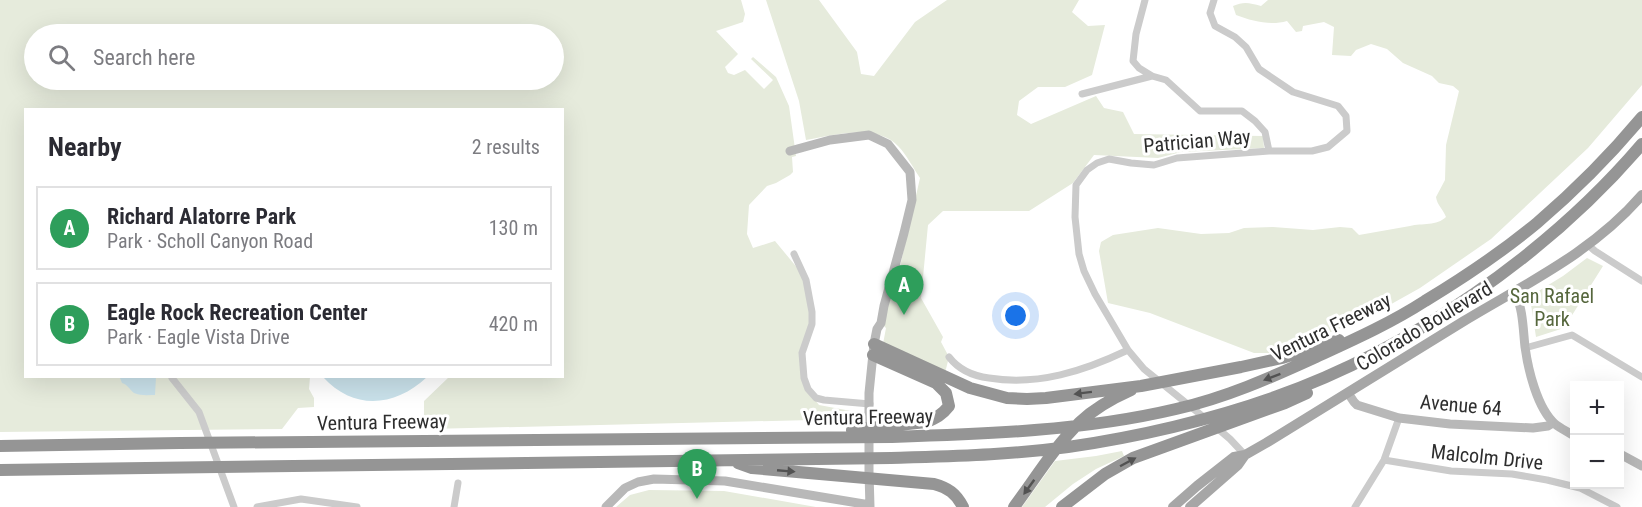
<!DOCTYPE html>
<meta charset="utf-8">
<style>
:root{--surface:#fff;--page:#f2f2f3;--text:#2b2b33;--muted:#7c7c81;--line:#e1e1e2;--accent:#dd3859}
body{margin:0;font-family:"Roboto Condensed",sans-serif;background:var(--page);color:var(--text)}
.controls{position:absolute;right:18px;bottom:18px;display:grid;overflow:hidden;border-radius:0px;box-shadow:0 6px 24px #0002}
.controls button{width:54px;height:54px;display:grid;place-items:center;padding:0;border:0;border-bottom:2px solid var(--line);background:var(--surface);color:var(--text);font:30px sans-serif}
.you{position:absolute;left:1016px;top:316px;width:21px;height:21px;margin:-15px;border:4px solid #fff;border-radius:50%;background:#1a73e8;box-shadow:0 0 0 9px #1a73e833}
.badge{display:grid;place-items:center;width:39px;height:39px;border-radius:50%;background:var(--accent);color:#fff;font-size:20px;font-weight:700}
.pin{position:absolute;translate:-50% -50px;filter:drop-shadow(0 2px 3px #0008)}
.pin::after{content:'';position:absolute;top:32px;width:21px;height:18px;background:inherit;clip-path:polygon(0 0,100% 0,50% 100%)}
.list{margin:0;padding:0;list-style:none}
h2{display:flex;justify-content:space-between;align-items:center;height:78px;margin:0;padding:0 24px;font-size:26px}
h2 small{font-size:20px;font-weight:400;color:var(--muted)}
.list li{display:grid;grid-template-columns:39px 1fr auto;gap:18px;align-items:center;box-sizing:border-box;height:84px;margin:0 12px 12px;padding:0 12px;border:2px solid var(--line);border-radius:0px}
.list b{display:block;font-size:22px;white-space:nowrap}
.list p{margin:0;font-size:20px;white-space:nowrap;color:var(--muted)}
.list em{font-size:20px;font-style:normal;color:var(--muted)}
.icon{flex:none;width:33px;height:33px;fill:none;stroke:currentColor;stroke-width:2;stroke-linecap:round;stroke-linejoin:round}
.map{position:relative;flex:none;width:1642px;height:507px;overflow:hidden}
.search{position:absolute;background:var(--surface);box-shadow:0 6px 24px #0002;left:24px;top:24px;width:540px;height:66px;display:flex;align-items:center;gap:15px;box-sizing:border-box;padding:0 21px;border-radius:33px;color:var(--muted);font-size:22px}
.panel{position:absolute;background:var(--surface);box-shadow:0 6px 24px #0002;left:24px;top:108px;width:540px;height:270px;border-radius:0px}
.map>svg:first-child{display:block}
</style>
<div class="map">
<svg width="1642" height="507" viewBox="0 0 1642 507">
<rect width="100%" height="100%" fill="#fff"/>
<path fill="#e6ebdc" fill-rule="evenodd" d="M 0,0 L 741,0 L 745,14 L 743,22 L 716,31 L 738,54 L 725,67 L 728,73 L 734,75 L 745,70 L 764,89 L 773,80 L 751,59 L 753,57 L 776,77 L 789,106 L 796,156 L 792,157 L 793,172 L 790,175 L 776,183 L 767,186 L 749,205 L 747,234 L 753,248 L 775,241 L 799,270 L 810,299 L 811,316 L 800,357 L 803,384 L 819,405 L 851,411 L 853,415 L 852,419 L 429,429 L 424,415 L 424,401 L 449,377 L 562,376 L 562,110 L 26,110 L 26,376 L 310,377 L 309,389 L 314,398 L 314,407 L 298,408 L 282,429 L 0,432 ZM 34,34 L 554,34 L 554,80 L 34,80 Z
M 766,0 L 819,0 L 857,52 L 861,74 L 874,76 L 915,22 L 947,0 L 1079,0 L 1072,12 L 1088,26 L 1105,25 L 1092,75 L 1065,87 L 1038,87 L 1019,101 L 1017,115 L 1031,124 L 1096,96 L 1104,108 L 1123,112 L 1134,134 L 1263,136 L 1264,148 L 1181,152 L 1158,158 L 1094,155 L 1073,183 L 1029,211 L 943,211 L 928,225 L 921,298 L 943,337 L 941,342 L 949,357 L 945,373 L 883,344 L 886,328 L 881,323 L 899,271 L 920,178 C 913,168 907,155 898,146 C 877,123 833,135 806,140 L 799,101 Z
M 1268,0 L 1642,0 L 1642,85 L 1588,148 L 1491,239 L 1420,288 L 1386,307 L 1336,330 L 1300,344 L 1272,353 L 1254,353 L 1150,313 L 1108,303 L 1099,251 L 1101,242 L 1113,235 L 1158,228 L 1201,234 L 1229,233 L 1244,228 L 1273,227 L 1313,230 L 1340,227 L 1352,228 L 1359,235 C 1376,232 1393,229 1410,226 C 1422,223 1437,226 1446,217 C 1443,209 1437,205 1436,197 L 1445,180 L 1446,145 L 1459,91 L 1453,86 L 1439,83 L 1432,76 L 1403,63 L 1387,49 L 1371,44 L 1356,50 L 1351,56 L 1332,55 L 1334,27 L 1324,22 L 1303,26 L 1302,31 L 1296,32 L 1287,21 C 1270,26 1252,21 1236,15 L 1233,6 C 1244,1 1250,3 1261,6 Z
M 1587,258 L 1603,266 L 1564,328 L 1536,337 L 1530,298 L 1532,295 L 1563,276 Z
M 1122,451 L 1124,456 L 1096,469 L 1073,484 L 1045,507 L 1022,507 L 1055,461 L 1096,456 Z
M 649,490 L 724,491 L 816,507 L 616,507 L 630,495 Z"/>
<path fill="#c9e1ea" d="M 122,376 L 156,377 L 155,395 C 149,395 140,396 134,393 C 129,389 128,385 122,383 L 120,378 Z
M 323,377 L 427,377 C 395,407 354,411 323,377 Z"/>
<g fill="none" stroke-linecap="round" stroke-linejoin="round">
<path stroke="#cbcbcb" stroke-width="7" d="M 1145,0 L 1136,34 L 1133,61 L 1139,68 L 1152,76 L 1166,80 L 1200,111 L 1242,111 L 1255,121 L 1265,132 L 1269,151
M 1082,94 L 1152,76
M 1588,245 L 1595,251 L 1642,281
M 794,254 L 806,280 L 812,312 L 812,324 L 802,353 L 804,378 L 808,389 L 816,398 L 824,400 L 870,404
M 1525,348 L 1572,335 L 1642,377
M 949,357 C 959,370 973,376 989,378 C 1038,386 1084,371 1128,350
M 172,378 L 199,412 L 234,507
M 1206,419 L 1144,369 L 1128,350 L 1095,294 L 1084,271 L 1079,254 L 1075,217 L 1076,185 L 1087,170 L 1097,163 L 1109,159 L 1131,163 L 1154,165 L 1177,158 L 1269,151 L 1312,151 L 1328,147 L 1347,131 L 1346,116 L 1338,106 L 1293,92 L 1259,69 L 1246,47 L 1235,37 L 1215,26 L 1210,13 L 1214,0
M 1217,428 L 1230,439 L 1245,455
M 1384,460 L 1451,471 L 1512,474 L 1547,480 L 1580,488 L 1617,507
M 257,507 L 301,499 L 357,507
M 454,507 L 458,483
M 1355,507 L 1384,460 L 1399,418"/>
<path stroke="#b8b8b8" stroke-width="9" d="M 790,151 L 830,140 L 869,135 L 888,144 L 910,172 L 912,200 L 904,233 L 884,306 L 881,323 L 877,329 L 874,344 L 869,393 L 869,473 L 870,507
M 1515,292 C 1523,309 1523,328 1525,347 C 1528,369 1537,408 1555,424 C 1560,428 1568,432 1574,436
M 1348,393 L 1354,402 L 1357,405 L 1399,418 L 1450,424 L 1533,428 L 1548,426 L 1553,423
M 1620,454 L 1642,466
M 606,507 L 625,488 L 638,482 L 654,479 L 725,481 L 870,505"/>
<path stroke="#a6a6a6" stroke-width="10" d="M 1173,507 L 1197,486 L 1234,457 L 1245,455 L 1266,443 C 1332,402 1398,362 1464,321 C 1527,283 1593,252 1642,195
M 1190,507 L 1238,465 L 1245,455"/>
<path stroke="#959595" stroke-width="12" d="M 874,344 L 970,388 L 1007,398 L 1027,399 L 1046,398 L 1141,386 L 1241,367 L 1282,358 L 1339,340
M 852,430 L 926,422 C 936,418 942,415 949,406 L 946,393 L 936,383 L 873,355
M 0,446 L 180,443 L 891,437 C 986,434 1083,431 1176,409 C 1225,398 1270,378 1316,357 C 1353,340 1391,323 1425,301 C 1463,278 1502,252 1537,223 C 1572,193 1612,153 1642,117
M 738,463 L 752,468 L 934,484 C 948,488 956,493 963,507
M 0,470 L 891,458 C 950,456 1009,455 1068,447 C 1136,437 1210,420 1275,397 C 1411,349 1548,254 1642,144
M 1014,507 C 1035,479 1054,447 1080,422 C 1095,408 1113,398 1131,390
M 1062,507 L 1105,474 L 1133,458 L 1285,403 L 1307,393"/>
</g>
<defs><path id="oneway-solid" d="M-6-.8H1V-3.2L6.5 0L1 3.2V.8H-6Z" transform="scale(1.5)"/></defs>
<g fill="#525252">
<use href="#oneway-solid" transform="translate(1272 377) rotate(159)"/>
<use href="#oneway-solid" transform="translate(1083 393) rotate(173)"/>
<use href="#oneway-solid" transform="translate(1128 462) rotate(-28)"/>
<use href="#oneway-solid" transform="translate(786 471) rotate(5)"/>
<use href="#oneway-solid" transform="translate(1029 487) rotate(126)"/>
</g>
<g text-anchor="middle" stroke-width="6" stroke-linejoin="round" paint-order="stroke">
<g font-size="20" fill="#2e2e2e" stroke="#fff">
<text transform="translate(1197 141) rotate(-5)" y="7">Patrician Way</text>
<text transform="translate(1424 326) rotate(-31)" y="7">Colorado Boulevard</text>
<text transform="translate(1331 327) rotate(-26)" y="7">Ventura Freeway</text>
<text transform="translate(1461 405) rotate(5)" y="7">Avenue 64</text>
<text transform="translate(868 417) rotate(-1)" y="7">Ventura Freeway</text>
<text transform="translate(382 422) rotate(-1)" y="7">Ventura Freeway</text>
<text transform="translate(1487 457) rotate(6)" y="7">Malcolm Drive</text>
</g>
<g font-size="20" fill="#56673d" stroke="#fff">
<text x="1552" y="303">San Rafael<tspan x="1552" dy="23">Park</tspan></text>
</g>
</g>
</svg>
<div class="controls">
<button>+</button>
<button>−</button>
</div>
<div class="you"></div>
<div class="pin badge" style="left:904px;top:315px;background:#2e9e5b">A</div>
<div class="pin badge" style="left:697px;top:499px;background:#2e9e5b">B</div>
<div class="search"><svg class="icon" aria-label="search" viewBox="0 0 24 24"><circle cx="10" cy="10" r="6"/><path d="M15 15l6 6"/></svg>Search here</div>
<section class="panel">
<h2>Nearby<small>2 results</small></h2>
<ul class="list">
<li><span class="badge" style="background:#2e9e5b">A</span><div><b>Richard Alatorre Park</b><p>Park · Scholl Canyon Road</p></div><em>130 m</em></li>
<li><span class="badge" style="background:#2e9e5b">B</span><div><b>Eagle Rock Recreation Center</b><p>Park · Eagle Vista Drive</p></div><em>420 m</em></li>
</ul>
</section>
</div>
